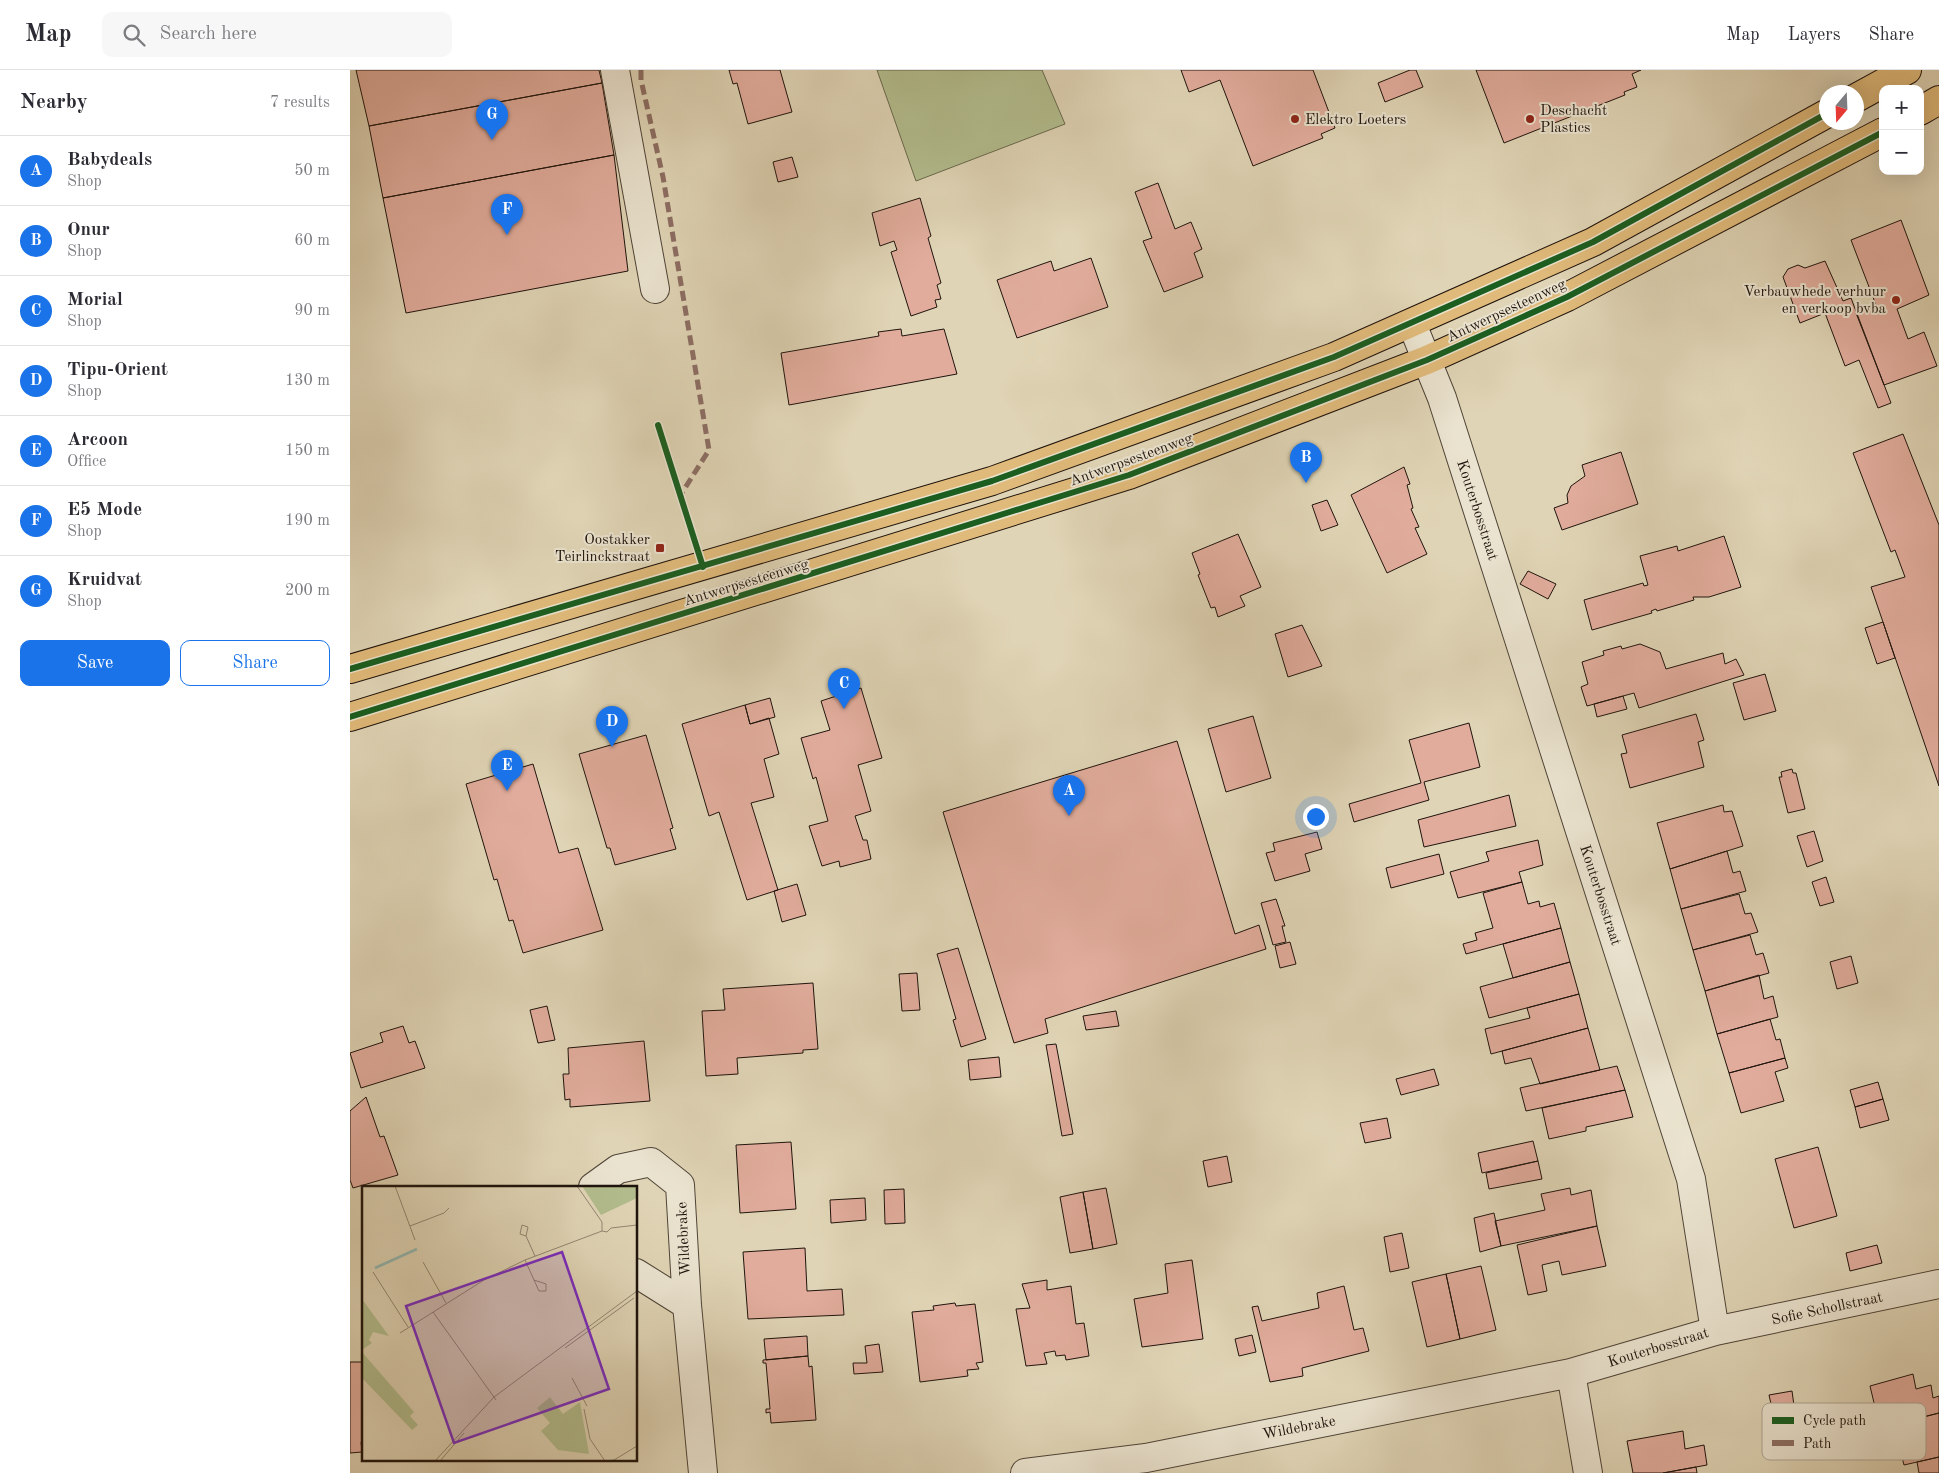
<!DOCTYPE html>
<meta charset="utf-8">
<style>
:root{--surface:#fff;--page:#f7f7f7;--text:#2b2b33;--muted:#7c7c81;--line:#e1e1e2;--accent:#1a73e8}
body{margin:0;font-family:"Old Standard TT",serif;background:var(--page);color:var(--text)}
.controls{position:absolute;right:15px;top:15px;display:grid;overflow:hidden;border-radius:10px;box-shadow:0 5px 20px #0002}
.controls button{width:45px;height:45px;display:grid;place-items:center;padding:0;border:0;border-bottom:1px solid var(--line);background:var(--surface);color:var(--text);font:25px sans-serif}
.compass{position:absolute;left:1469px;top:15px;width:45px;height:45px;border-radius:50%;background:var(--surface);box-shadow:0 5px 20px #0002;rotate:199deg}
.you{position:absolute;left:965px;top:746px;width:18px;height:18px;margin:-12px;border:4px solid #fff;border-radius:50%;background:#1a73e8;box-shadow:0 0 0 8px #1a73e833}
.badge{display:grid;place-items:center;width:32px;height:32px;border-radius:50%;background:var(--accent);color:#fff;font-size:16px;font-weight:700}
.pin{position:absolute;translate:-50% -41px;filter:drop-shadow(0 1px 2px #0008)}
.pin::after{content:'';position:absolute;top:26px;width:18px;height:15px;background:inherit;clip-path:polygon(0 0,100% 0,50% 100%)}
.list{margin:0;padding:0;list-style:none}
h2{display:flex;justify-content:space-between;align-items:center;height:65px;margin:0;padding:0 20px;font-size:21px}
h2 small{font-size:16px;font-weight:400;color:var(--muted)}
.list li{display:grid;grid-template-columns:32px 1fr auto;gap:15px;align-items:center;box-sizing:border-box;height:70px;padding:0 20px;border-top:1px solid var(--line)}
.list b{display:block;font-size:19px;white-space:nowrap}
.list p{margin:0;font-size:16px;white-space:nowrap;color:var(--muted)}
.list em{font-size:16px;font-style:normal;color:var(--muted)}
.actions{display:flex;gap:10px;padding:15px 20px}
.actions a{flex:1;padding:11px 0;border:1px solid var(--accent);border-radius:10px;text-align:center;font-size:18px;color:var(--accent)}
.actions .main{background:var(--accent);color:#fff}
.icon{flex:none;width:28px;height:28px;fill:none;stroke:currentColor;stroke-width:2;stroke-linecap:round;stroke-linejoin:round}
.map{position:relative;flex:none;width:1589px;height:1403px;overflow:hidden}
header{display:flex;align-items:center;gap:30px;box-sizing:border-box;height:70px;padding:0 25px;background:var(--surface);border-bottom:1px solid var(--line)}
header strong{font-size:24px}
nav{display:flex;gap:28px;margin-inline-start:auto;font-size:18px}
.search{width:350px;height:45px;background:var(--page);display:flex;align-items:center;gap:12px;box-sizing:border-box;padding:0 18px;border-radius:10px;color:var(--muted);font-size:19px}
main{display:flex}
aside{flex:1;background:var(--surface)}
.map>svg:first-child{display:block}
</style>
<header>
<strong>Map</strong>
<div class="search"><svg class="icon" aria-label="search" viewBox="0 0 24 24"><circle cx="10" cy="10" r="6"/><path d="M15 15l6 6"/></svg>Search here</div>
<nav><a>Map</a><a>Layers</a><a>Share</a></nav>
</header>
<main>
<aside>
<h2>Nearby<small>7 results</small></h2>
<ul class="list">
<li><span class="badge">A</span><div><b>Babydeals</b><p>Shop</p></div><em>50 m</em></li>
<li><span class="badge">B</span><div><b>Onur</b><p>Shop</p></div><em>60 m</em></li>
<li><span class="badge">C</span><div><b>Morial</b><p>Shop</p></div><em>90 m</em></li>
<li><span class="badge">D</span><div><b>Tipu-Orient</b><p>Shop</p></div><em>130 m</em></li>
<li><span class="badge">E</span><div><b>Arcoon</b><p>Office</p></div><em>150 m</em></li>
<li><span class="badge">F</span><div><b>E5 Mode</b><p>Shop</p></div><em>190 m</em></li>
<li><span class="badge">G</span><div><b>Kruidvat</b><p>Shop</p></div><em>200 m</em></li>
</ul>
<div class="actions"><a class="main">Save</a><a>Share</a></div>
</aside>
<div class="map">
<svg width="1589" height="1403" viewBox="0 0 1589 1403">
<rect width="100%" height="100%" fill="#dfd4b5"/>
<filter id="stains"><feTurbulence type="fractalNoise" baseFrequency=".004" numOctaves="4"/><feColorMatrix values="0 0 0 0 .2 0 0 0 0 .09 0 0 0 0 .02 0 0 0 .5 -.17"/></filter>
<radialGradient id="worn" r=".72"><stop offset=".6" stop-color="#630" stop-opacity="0"/><stop offset="1" stop-color="#630" stop-opacity=".3"/></radialGradient>
<path fill="#b2bc8d" stroke="#68684d" d="M 527,0 L 692,0 L 715,54 L 566,111 Z"/>
<path fill="#e1ac9c" stroke="#1f140d" d="M 6,0 L 249,0 L 252,13 L 19,56 Z
M 379,0 L 430,0 L 442,42 L 398,54 L 387,13 L 383,14 Z
M 831,0 L 963,0 L 985,58 L 971,64 L 973,68 L 903,96 L 870,10 L 839,22 Z
M 1060,0 L 1066,0 L 1073,17 L 1035,32 L 1028,13 Z
M 1126,0 L 1291,0 L 1282,4 L 1287,17 L 1274,22 L 1275,25 L 1154,73 Z
M 252,13 L 264,85 L 33,128 L 19,56 Z
M 264,85 L 278,201 L 56,243 L 33,128 Z
M 442,87 L 448,107 L 428,112 L 423,92 Z
M 808,113 L 825,159 L 841,152 L 852,179 L 844,183 L 853,207 L 814,222 L 793,171 L 802,168 L 785,122 Z
M 570,128 L 581,166 L 578,168 L 591,213 L 587,215 L 591,229 L 585,230 L 587,237 L 561,246 L 541,182 L 547,180 L 544,171 L 530,176 L 522,143 Z
M 1551,150 L 1579,225 L 1547,239 L 1558,269 L 1574,262 L 1587,296 L 1534,315 L 1506,243 L 1526,235 L 1501,170 Z
M 741,188 L 758,237 L 667,268 L 647,210 L 701,191 L 704,201 Z
M 1475,191 L 1493,231 L 1501,228 L 1541,333 L 1528,338 L 1509,290 L 1495,296 L 1475,243 L 1450,253 L 1433,207 L 1438,199 L 1448,195 L 1455,198 Z
M 551,259 L 552,266 L 594,259 L 607,304 L 439,335 L 431,283 L 529,266 L 528,262 Z
M 1553,364 L 1589,455 L 1589,716 L 1521,517 L 1555,507 L 1545,480 L 1541,482 L 1503,383 Z
M 1271,382 L 1288,434 L 1212,460 L 1204,438 L 1218,433 L 1217,425 L 1221,416 L 1235,406 L 1232,395 Z
M 1054,397 L 1060,414 L 1057,415 L 1063,438 L 1061,439 L 1069,457 L 1065,458 L 1077,484 L 1037,503 L 1001,425 Z
M 977,430 L 988,455 L 971,461 L 962,435 Z
M 888,464 L 911,517 L 890,526 L 895,536 L 868,547 L 865,537 L 861,538 L 848,505 L 850,504 L 842,483 Z
M 1374,466 L 1391,517 L 1359,527 L 1343,527 L 1344,530 L 1307,541 L 1306,539 L 1301,541 L 1302,543 L 1242,560 L 1234,530 L 1293,513 L 1294,516 L 1298,515 L 1290,486 L 1327,476 L 1328,481 Z
M 1178,501 L 1206,514 L 1198,529 L 1170,514 Z
M 1533,552 L 1545,588 L 1527,594 L 1515,558 Z
M 952,555 L 972,596 L 938,607 L 925,564 Z
M 1290,574 L 1310,582 L 1316,599 L 1373,583 L 1375,594 L 1386,589 L 1394,605 L 1289,638 L 1284,623 L 1237,636 L 1231,617 L 1238,614 L 1232,592 L 1254,585 L 1253,581 L 1271,576 L 1272,579 Z
M 1415,604 L 1426,641 L 1394,650 L 1383,613 Z
M 511,618 L 532,688 L 508,695 L 521,741 L 505,746 L 513,770 L 517,770 L 521,789 L 490,797 L 489,791 L 472,796 L 459,756 L 478,751 L 466,707 L 463,709 L 451,668 L 480,660 L 471,631 Z
M 1273,626 L 1277,639 L 1247,647 L 1244,634 Z
M 420,628 L 425,647 L 400,654 L 395,635 Z
M 395,635 L 400,654 L 419,648 L 429,684 L 414,689 L 424,727 L 401,733 L 428,820 L 397,830 L 369,742 L 359,746 L 332,654 Z
M 1346,644 L 1354,670 L 1348,672 L 1354,697 L 1280,718 L 1271,684 L 1277,683 L 1272,665 Z
M 903,646 L 921,708 L 876,722 L 858,659 Z
M 1119,653 L 1130,697 L 1074,712 L 1079,730 L 1004,752 L 999,734 L 1071,713 L 1059,670 Z
M 296,665 L 323,758 L 320,759 L 326,779 L 265,795 L 260,778 L 257,778 L 229,684 Z
M 827,671 L 885,864 L 909,855 L 916,879 L 695,949 L 698,963 L 664,973 L 593,742 Z
M 183,694 L 209,783 L 228,778 L 253,860 L 173,883 L 163,850 L 159,851 L 147,809 L 144,810 L 116,714 Z
M 1442,699 L 1443,703 L 1446,703 L 1455,739 L 1438,743 L 1429,707 L 1432,707 L 1431,702 Z
M 1159,725 L 1166,756 L 1074,777 L 1068,750 Z
M 1373,735 L 1374,742 L 1382,741 L 1393,776 L 1320,799 L 1307,753 Z
M 1464,761 L 1473,791 L 1457,797 L 1447,766 Z
M 967,762 L 972,779 L 955,784 L 960,801 L 925,811 L 916,783 L 925,781 L 923,773 Z
M 1188,770 L 1193,795 L 1169,802 L 1172,812 L 1108,828 L 1100,802 L 1139,791 L 1136,782 Z
M 1377,781 L 1383,803 L 1390,801 L 1396,821 L 1331,839 L 1320,799 Z
M 1089,784 L 1094,804 L 1041,818 L 1036,798 Z
M 1476,807 L 1484,832 L 1470,836 L 1462,812 Z
M 1172,812 L 1178,834 L 1189,831 L 1190,837 L 1204,833 L 1211,858 L 1116,884 L 1113,874 L 1127,870 L 1125,863 L 1143,858 L 1133,823 Z
M 447,814 L 456,845 L 432,852 L 424,821 Z
M 1389,824 L 1395,844 L 1401,843 L 1408,862 L 1343,880 L 1331,839 Z
M 926,829 L 935,856 L 932,856 L 936,872 L 923,875 L 911,833 Z
M 1211,858 L 1220,892 L 1163,908 L 1153,874 Z
M 1400,865 L 1406,885 L 1413,883 L 1419,903 L 1355,921 L 1343,880 Z
M 940,872 L 946,894 L 930,898 L 925,876 Z
M 608,878 L 636,969 L 611,977 L 603,950 L 606,949 L 587,884 Z
M 1501,886 L 1508,913 L 1487,919 L 1480,892 Z
M 1220,892 L 1229,924 L 1139,948 L 1130,917 Z
M 567,903 L 570,940 L 552,941 L 549,904 Z
M 1409,905 L 1414,929 L 1423,926 L 1428,947 L 1367,964 L 1355,921 Z
M 463,913 L 468,979 L 453,980 L 453,983 L 387,988 L 388,1004 L 356,1006 L 352,941 L 375,940 L 373,919 Z
M 1229,924 L 1238,958 L 1141,984 L 1135,959 L 1180,948 L 1177,938 Z
M 197,936 L 205,970 L 188,973 L 180,940 Z
M 766,941 L 769,956 L 736,960 L 733,946 Z
M 1420,949 L 1426,970 L 1430,969 L 1435,988 L 1379,1003 L 1367,964 Z
M 53,956 L 59,973 L 65,971 L 75,998 L 11,1018 L 0,983 L 33,972 L 30,963 Z
M 1238,958 L 1250,1000 L 1190,1014 L 1181,988 L 1155,994 L 1152,981 Z
M 294,971 L 300,1031 L 220,1037 L 220,1029 L 215,1030 L 213,1004 L 219,1004 L 218,978 Z
M 706,974 L 723,1064 L 712,1066 L 696,975 Z
M 649,987 L 651,1007 L 620,1010 L 618,990 Z
M 1435,988 L 1438,998 L 1425,1002 L 1434,1031 L 1391,1043 L 1379,1003 Z
M 1267,996 L 1275,1020 L 1176,1041 L 1170,1018 Z
M 1084,999 L 1089,1015 L 1051,1025 L 1046,1009 Z
M 1528,1012 L 1533,1029 L 1505,1037 L 1500,1020 Z
M 1275,1020 L 1283,1047 L 1236,1057 L 1236,1061 L 1199,1069 L 1192,1038 Z
M 16,1027 L 30,1067 L 34,1066 L 48,1105 L 3,1118 L 0,1110 L 0,1041 Z
M 1533,1029 L 1539,1050 L 1510,1058 L 1505,1037 Z
M 1037,1048 L 1041,1068 L 1015,1073 L 1010,1053 Z
M 1183,1071 L 1188,1091 L 1132,1103 L 1128,1083 Z
M 441,1072 L 446,1139 L 390,1143 L 386,1075 Z
M 1468,1077 L 1487,1146 L 1444,1158 L 1425,1089 Z
M 877,1086 L 882,1112 L 858,1117 L 853,1091 Z
M 1188,1091 L 1192,1109 L 1139,1119 L 1136,1103 Z
M 756,1118 L 767,1174 L 743,1179 L 733,1122 Z
M 1220,1118 L 1221,1125 L 1241,1120 L 1247,1156 L 1151,1176 L 1145,1151 L 1195,1140 L 1191,1124 Z
M 554,1119 L 555,1153 L 535,1154 L 534,1120 Z
M 733,1122 L 743,1179 L 720,1183 L 710,1127 Z
M 515,1128 L 516,1150 L 481,1153 L 480,1130 Z
M 1144,1143 L 1151,1176 L 1130,1182 L 1124,1148 Z
M 1247,1156 L 1256,1196 L 1212,1205 L 1209,1191 L 1192,1195 L 1197,1221 L 1178,1225 L 1167,1175 Z
M 1052,1163 L 1059,1198 L 1040,1202 L 1034,1167 Z
M 1527,1175 L 1532,1193 L 1500,1201 L 1496,1183 Z
M 455,1178 L 457,1221 L 492,1219 L 494,1245 L 398,1249 L 393,1182 Z
M 842,1190 L 853,1269 L 792,1277 L 784,1229 L 818,1223 L 815,1194 Z
M 1131,1196 L 1146,1260 L 1110,1269 L 1096,1204 Z
M 1096,1204 L 1110,1269 L 1077,1277 L 1062,1212 Z
M 697,1210 L 697,1220 L 721,1216 L 726,1254 L 734,1253 L 739,1286 L 716,1290 L 715,1285 L 706,1286 L 705,1281 L 694,1283 L 697,1294 L 676,1296 L 666,1239 L 680,1238 L 672,1214 Z
M 994,1216 L 1004,1260 L 1013,1258 L 1019,1281 L 952,1298 L 953,1306 L 920,1312 L 902,1237 L 908,1236 L 912,1251 L 969,1238 L 967,1223 Z
M 605,1233 L 606,1236 L 625,1234 L 633,1292 L 626,1293 L 629,1299 L 617,1300 L 618,1306 L 570,1312 L 562,1242 L 584,1240 L 583,1236 Z
M 902,1265 L 906,1282 L 889,1286 L 885,1269 Z
M 457,1266 L 458,1286 L 416,1290 L 414,1269 Z
M 529,1274 L 533,1302 L 504,1304 L 503,1293 L 517,1293 L 515,1276 Z
M 458,1286 L 459,1297 L 462,1296 L 466,1350 L 421,1353 L 420,1342 L 416,1343 L 416,1339 L 420,1339 L 416,1293 L 413,1293 L 413,1290 Z
M 0,1292 L 14,1292 L 14,1372 L 11,1372 L 12,1382 L 0,1383 Z
M 1563,1304 L 1566,1319 L 1581,1315 L 1583,1328 L 1589,1326 L 1589,1343 L 1530,1358 L 1520,1316 Z
M 1442,1321 L 1445,1343 L 1424,1347 L 1419,1325 Z
M 1589,1343 L 1589,1387 L 1554,1395 L 1548,1371 L 1534,1375 L 1530,1358 Z
M 1333,1361 L 1335,1379 L 1354,1375 L 1357,1395 L 1313,1403 L 1283,1403 L 1277,1371 Z
M 1589,1387 L 1589,1403 L 1569,1403 L 1567,1392 Z
M 1346,1397 L 1347,1403 L 1313,1403 Z"/>
<g fill="none" stroke-linecap="round" stroke-linejoin="round">
<defs>
<path id="minor" d="M 265,0 L 305,219
M 1062,254 L 1092,328 L 1341,1109 L 1365,1261
M 243,1117 L 268,1099 L 301,1092 L 330,1115 L 337,1235 L 353,1403
M 286,1203 L 337,1235
M 1221,1303 L 1238,1403
M 675,1403 L 796,1388 L 1221,1303 L 1365,1261 L 1589,1214"/>
<path id="major" d="M 1506,28 L 1557,0
M 1570,41 L 1589,30
M 0,599 L 642,411 L 984,287 L 1243,172 L 1476,44
M 0,647 L 779,405 L 1077,290 L 1217,227 L 1533,62"/>
</defs>
<use href="#minor" stroke="#4f4437" stroke-width="30"/>
<use href="#major" stroke="#1f140d" stroke-width="30"/>
<use href="#minor" stroke="#eae3cf" stroke-width="28"/>
<use href="#major" stroke="#e0ba7a" stroke-width="28"/>
<path stroke="#8d6e63" stroke-width="5" stroke-dasharray="10 5" stroke-linecap="butt" d="M 291,0 L 291,10 L 313,107 L 359,380 L 330,426"/>
<defs>
<path id="cycleway" d="M 308,355 L 353,497
M 0,599 L 642,411 L 984,287 L 1243,172 L 1476,44
M 0,647 L 779,405 L 1077,290 L 1217,227 L 1533,62"/>
</defs>
<use href="#cycleway" stroke="#eae3cf" stroke-width="9"/>
<use href="#cycleway" stroke="#1b5e20" stroke-width="6"/>
</g>
<g fill="#8f2418" stroke="#eae3cf" stroke-width="2">
<circle cx="945" cy="49" r="5"/>
<circle cx="1180" cy="49" r="5"/>
<circle cx="1546" cy="230" r="5"/>
<rect x="305" y="473" width="10" height="10" rx="2.5"/>
</g>
<g text-anchor="middle" stroke-width="4" stroke-linejoin="round" paint-order="stroke">
<g font-size="15" fill="#1f140d" stroke="#eae3cf" text-anchor="start">
<text x="1190" y="45">Deschacht<tspan x="1190" dy="17">Plastics</tspan></text>
<text x="955" y="54">Elektro Loeters</text>
<text x="1536" y="226" text-anchor="end">Verbauwhede verhuur<tspan x="1536" dy="17">en verkoop bvba</tspan></text>
<text x="300" y="474" text-anchor="end">Oostakker<tspan x="300" dy="17">Teirlinckstraat</tspan></text>
</g>
<g font-size="15" fill="#1f140d" stroke="#eae3cf">
<text transform="translate(1156 240) rotate(-25)" y="5">Antwerpsesteenweg</text>
<text transform="translate(781 389) rotate(-20)" y="5">Antwerpsesteenweg</text>
<text transform="translate(1128 440) rotate(72)" y="5">Kouterbosstraat</text>
<text transform="translate(396 512) rotate(-17)" y="5">Antwerpsesteenweg</text>
<text transform="translate(1251 825) rotate(72)" y="5">Kouterbosstraat</text>
<text transform="translate(333 1169) rotate(-93)" y="5">Wildebrake</text>
<text transform="translate(1477 1238) rotate(-12)" y="5">Sofie Schollstraat</text>
<text transform="translate(1308 1277) rotate(-17)" y="5">Kouterbosstraat</text>
<text transform="translate(949 1357) rotate(-11)" y="5">Wildebrake</text>
</g>
</g>
<g transform="translate(12 1116)">
<rect width="275" height="275" fill="#dfd4b5"/>
<path d="M 220,0 L 275,0 L 275,12 L 239,29 ZM 0,113 L 27,150 L 11,146 L 7,154 L 10,157 L 0,164 ZM 0,166 L 52,226 L 48,230 L 56,239 L 50,244 L 0,192 ZM 188,211 L 201,228 L 218,216 L 227,268 L 196,264 L 179,245 L 188,237 L 175,222 Z" fill="#b2bc8d"/>
<path fill="none" stroke="#93b8b1" stroke-width="2.5" d="M 13,82 L 55,63"/>
<path fill="none" stroke="#928772" stroke-width="1" d="M 33,0 L 53,54M 215,0 L 240,36M 240,36 L 240,45 L 245,46 L 249,42M 48,40 L 82,27 L 87,22M 249,42 L 275,39M 164,50 L 166,41 L 160,39 L 158,48 L 164,50 L 173,70M 163,74 L 177,105 L 184,105 L 184,98 L 172,94M 61,76 L 84,117M 11,86 L 46,141M 71,126 L 134,214M 38,147 L 122,94 L 163,74 L 240,45M 203,162 L 272,112M 210,192 L 225,220M 222,223 L 228,253 L 243,275 L 252,274 L 275,260M 73,275 L 132,211 L 275,105M 78,275 L 102,247"/>
<path fill="#7b2cbf" fill-opacity="0.15" stroke="#7b2cbf" stroke-width="2.5" d="M 200,66 L 247,203 L 92,257 L 44,120 Z"/>
<rect width="275" height="275" fill="none" stroke="#1f140d" stroke-width="2.5"/>
</g>
<rect x="1412" y="1333" width="164" height="57" rx="8" fill="#eae3cf" stroke="#ada595" stroke-width="1"/>
<rect x="1422" y="1347" width="22" height="7" fill="#1b5e20"/>
<rect x="1422" y="1370" width="22" height="6" fill="#8d6e63"/>
<g font-size="14" fill="#1f140d">
<text x="1453" y="1355">Cycle path</text>
<text x="1453" y="1378">Path</text>
</g>
<rect width="100%" height="100%" filter="url(#stains)"/>
<rect width="100%" height="100%" fill="url(#worn)"/>
</svg>
<div class="controls">
<button>+</button>
<button>−</button>
</div>
<svg class="compass" viewBox="-18 -18 36 36"><path d="M0-13l5 13h-10z" fill="#e53935"/><path d="M0 13l5-13h-10z" fill="#7c7c81"/></svg>
<div class="you"></div>
<div class="pin badge" style="left:719px;top:746px">A</div>
<div class="pin badge" style="left:956px;top:413px">B</div>
<div class="pin badge" style="left:494px;top:639px">C</div>
<div class="pin badge" style="left:262px;top:677px">D</div>
<div class="pin badge" style="left:157px;top:721px">E</div>
<div class="pin badge" style="left:157px;top:165px">F</div>
<div class="pin badge" style="left:142px;top:70px">G</div>
</div>
</main>
